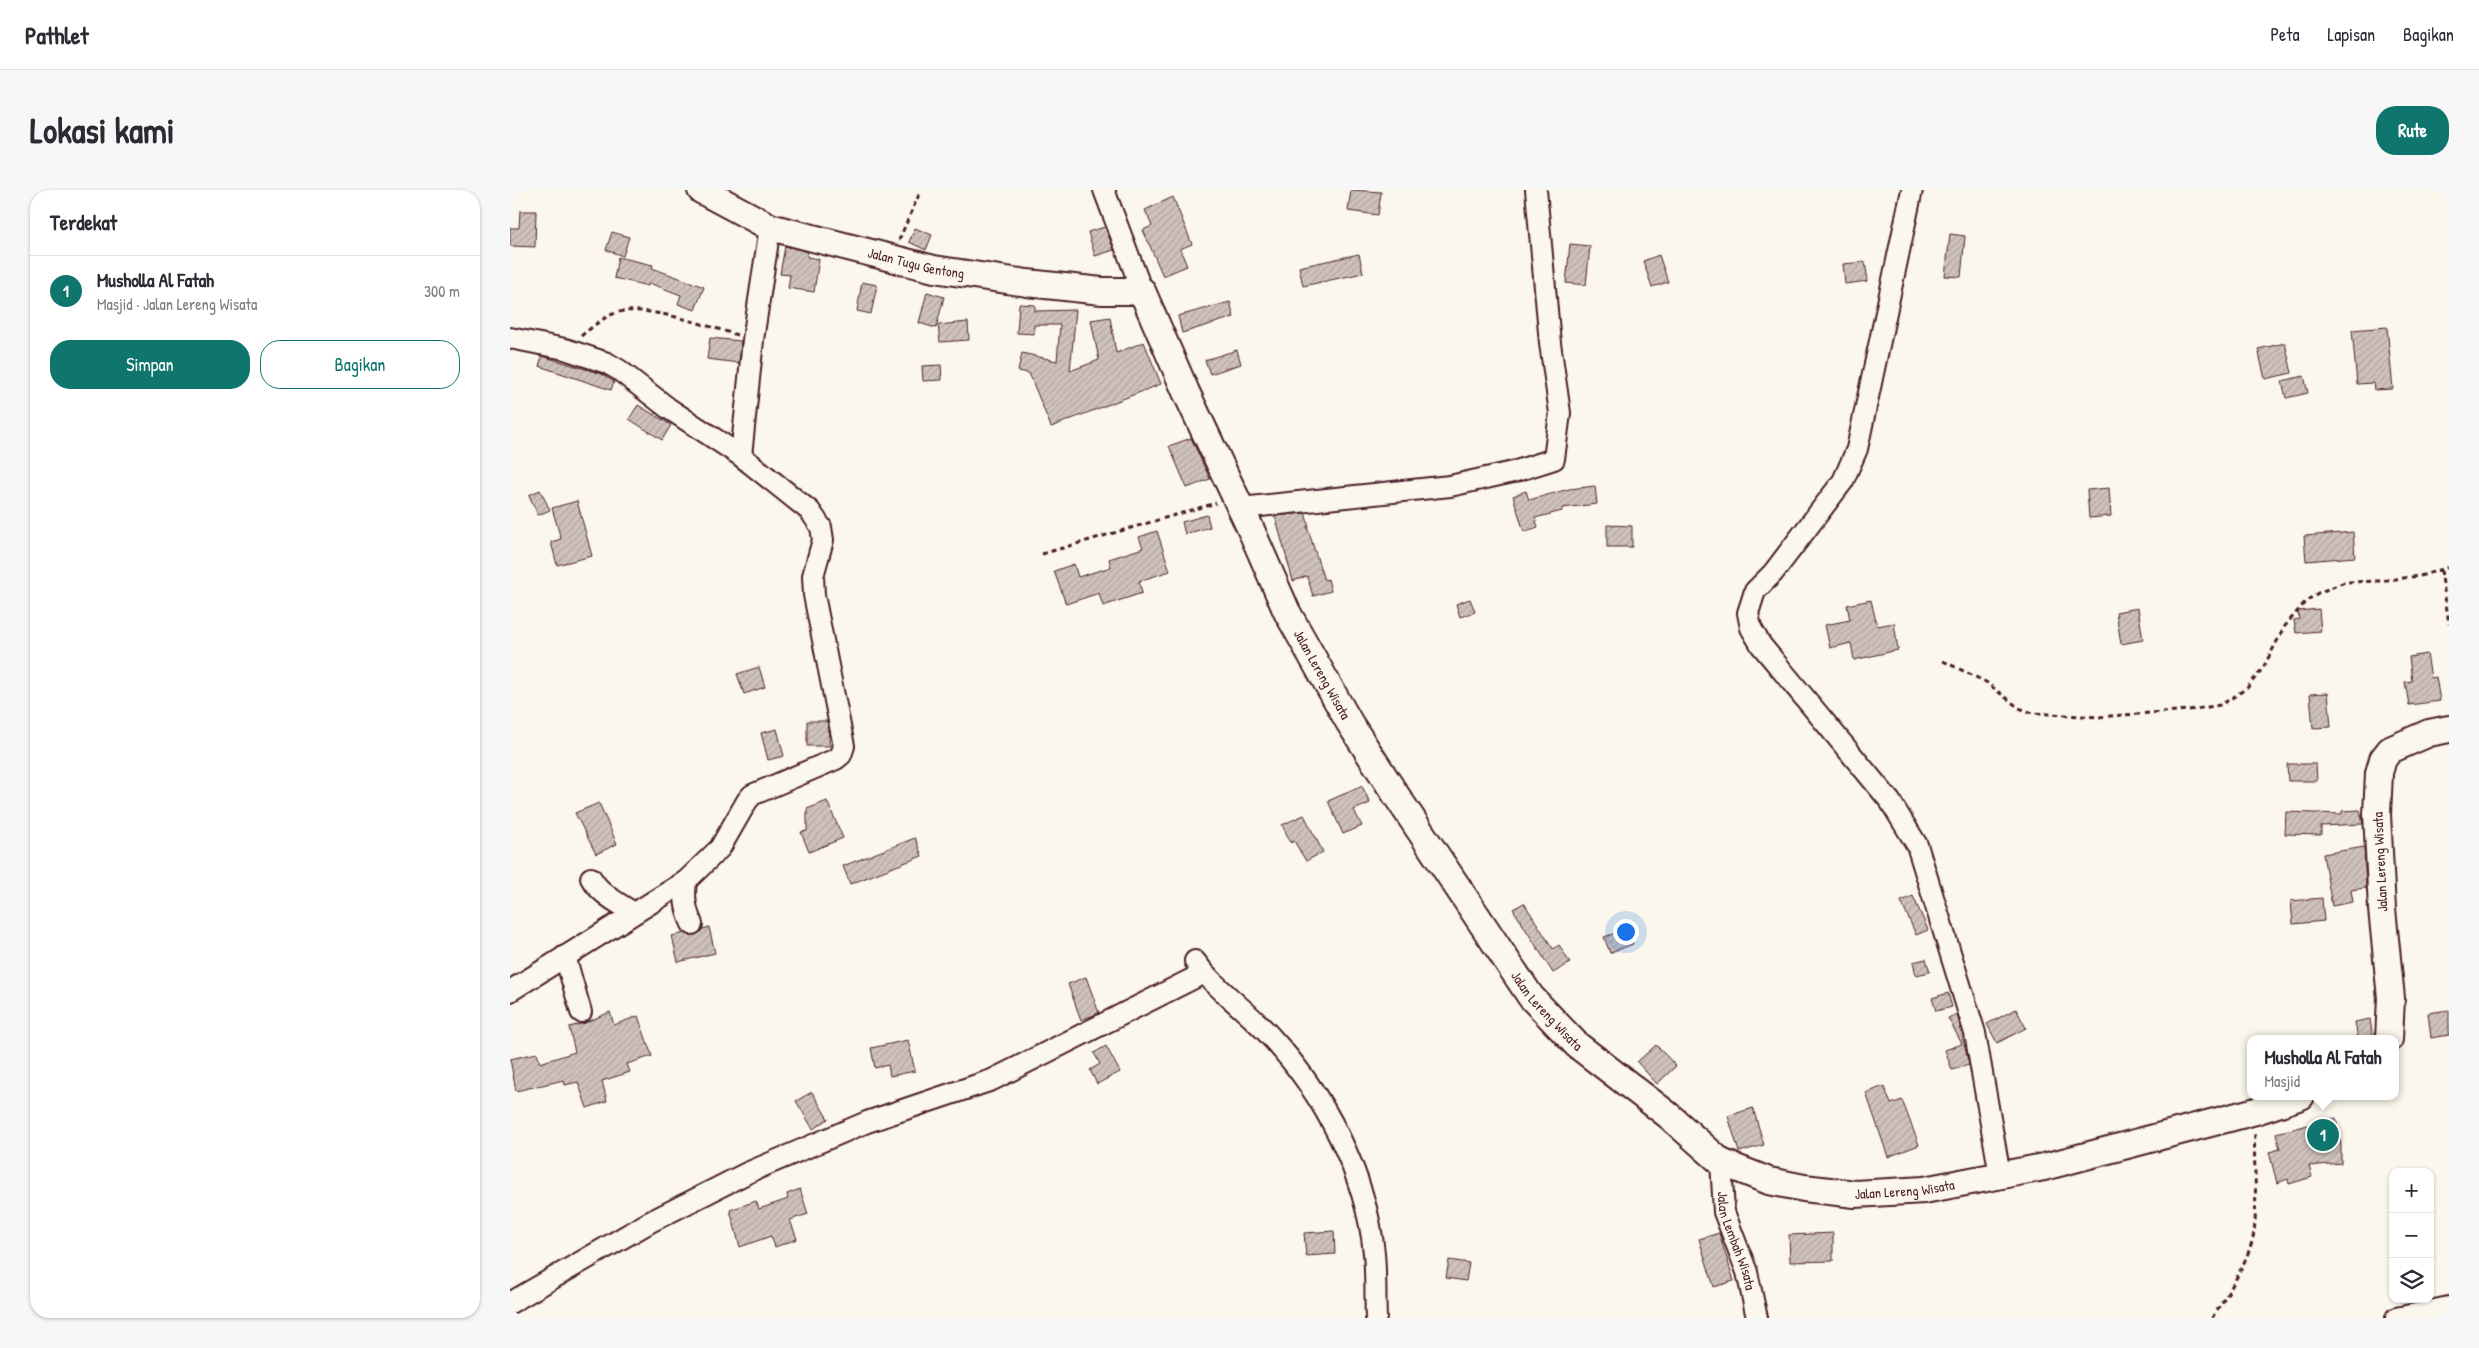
<!DOCTYPE html>
<html lang="id">
<meta charset="utf-8">
<style>
:root{--surface:#fff;--page:#f7f7f7;--text:#2b2b33;--muted:#7c7c81;--line:#e1e1e2;--accent:#0f766e}
body{margin:0;font-family:"Patrick Hand",sans-serif;background:var(--page);color:var(--text)}
.controls{position:absolute;right:15px;bottom:15px;display:grid;overflow:hidden;border-radius:10px;box-shadow:0 1px 4px #0004}
.controls button{width:45px;height:45px;display:grid;place-items:center;padding:0;border:0;border-bottom:1px solid var(--line);background:var(--surface);color:var(--text);font:25px sans-serif}
.you{position:absolute;left:1115px;top:741px;width:18px;height:18px;margin:-12px;border:4px solid #fff;border-radius:50%;background:#1a73e8;box-shadow:0 0 0 8px #1a73e833}
.badge{display:grid;place-items:center;width:32px;height:32px;border-radius:50%;background:var(--accent);color:#fff;font-size:16px;font-weight:700}
.pin{position:absolute;translate:-50% -50%;border:2px solid #fff;box-shadow:0 1px 5px #0006}
.popup{position:absolute;left:1737px;top:845px;width:152px;height:65px;box-sizing:border-box;display:grid;place-content:center;border-radius:10px;background:var(--surface);filter:drop-shadow(0 1px 4px #0005);font-size:16px;white-space:nowrap;color:var(--muted)}
.popup b{font-size:19px;color:var(--text)}
.popup::after{content:'';position:absolute;left:50%;top:100%;margin-left:-10px;border:10px solid transparent;border-top-color:var(--surface)}
.list{margin:0;padding:0;list-style:none}
h2{display:flex;justify-content:space-between;align-items:center;height:65px;margin:0;padding:0 20px;font-size:21px}
h2 small{font-size:16px;font-weight:400;color:var(--muted)}
.list li{display:grid;grid-template-columns:32px 1fr auto;gap:15px;align-items:center;box-sizing:border-box;height:70px;padding:0 20px;border-top:1px solid var(--line)}
.list b{display:block;font-size:19px;white-space:nowrap}
.list p{margin:0;font-size:16px;white-space:nowrap;color:var(--muted)}
.list em{font-size:16px;font-style:normal;color:var(--muted)}
.actions{display:flex;gap:10px;padding:15px 20px}
.actions a{flex:1;padding:11px 0;border:1px solid var(--accent);border-radius:20px;text-align:center;font-size:18px;color:var(--accent)}
.actions .main{background:var(--accent);color:#fff}
.icon{flex:none;width:28px;height:28px;fill:none;stroke:currentColor;stroke-width:2;stroke-linecap:round;stroke-linejoin:round}
.map{position:relative;flex:none;width:1939px;height:1128px;overflow:hidden;border-radius:20px}
header{display:flex;align-items:center;gap:30px;box-sizing:border-box;height:70px;padding:0 25px;background:var(--surface);border-bottom:1px solid var(--line)}
header strong{font-size:24px}
nav{display:flex;gap:28px;margin-inline-start:auto;font-size:18px}
.intro{display:flex;align-items:center;justify-content:space-between;box-sizing:border-box;height:120px;padding:0 30px}
h1{margin:0;font-size:35px}
.button{padding:12px 22px;border-radius:20px;background:var(--accent);color:#fff;font-size:18px;font-weight:700}
main{display:flex;gap:30px;padding:0 30px}
aside{flex:1;background:var(--surface);border-radius:20px;box-shadow:0 1px 4px #0004}
.map>svg:first-child{display:block}
</style>
<header>
<strong>Pathlet</strong>
<nav><a>Peta</a><a>Lapisan</a><a>Bagikan</a></nav>
</header>
<div class="intro"><h1>Lokasi kami</h1><a class="button">Rute</a></div>
<main>
<aside>
<h2>Terdekat<small></small></h2>
<ul class="list">
<li><span class="badge">1</span><div><b>Musholla Al Fatah</b><p>Masjid · Jalan Lereng Wisata</p></div><em>300 m</em></li>
</ul>
<div class="actions"><a class="main">Simpan</a><a>Bagikan</a></div>
</aside>
<div class="map">
<svg width="1939" height="1128" viewBox="0 0 1939 1128">
<defs>
<pattern id="building-hatch" width="6" height="6" patternUnits="userSpaceOnUse" patternTransform="scale(1.25)"><rect width="6" height="6" fill="#cfc2bc"/><path d="M-1 1l2-2M0 6l6-6M5 7l2-2" fill="none" stroke="#b3a6a2"/></pattern>
</defs>
<rect width="100%" height="100%" fill="#fbf7ec"/>
<filter id="ink" filterUnits="userSpaceOnUse"><feTurbulence type="fractalNoise" baseFrequency=".02" numOctaves="2"/><feDisplacementMap in="SourceGraphic" scale="10" xChannelSelector="R" yChannelSelector="G"/><feConvolveMatrix kernelMatrix="1 2 1 2 8 2 1 2 1" color-interpolation-filters="sRGB"/></filter>
<g filter="url(#ink)">
<path fill="url(#building-hatch)" stroke="#4a1f2b" d="M 841,0 L 871,2 L 868,25 L 838,21 Z
M 663,7 L 682,54 L 670,59 L 677,76 L 653,86 L 633,40 L 642,36 L 635,20 Z
M 10,21 L 26,21 L 25,57 L 0,56 L 0,38 L 9,38 Z
M 595,37 L 604,60 L 585,66 L 578,42 Z
M 405,38 L 422,45 L 416,60 L 399,52 Z
M 102,42 L 119,47 L 113,66 L 96,60 Z
M 1440,44 L 1455,46 L 1451,87 L 1435,86 Z
M 1060,54 L 1080,56 L 1076,95 L 1056,93 Z
M 275,56 L 298,62 L 297,67 L 309,69 L 304,102 L 278,98 L 280,85 L 270,84 Z
M 849,64 L 853,83 L 793,96 L 789,77 Z
M 1149,65 L 1158,92 L 1142,97 L 1133,71 Z
M 108,67 L 143,75 L 142,78 L 194,97 L 185,120 L 168,114 L 171,105 L 139,93 L 138,96 L 104,88 Z
M 1355,72 L 1358,91 L 1335,94 L 1333,74 Z
M 352,92 L 367,95 L 361,124 L 347,121 Z
M 417,102 L 434,107 L 426,138 L 409,133 Z
M 720,112 L 724,127 L 672,143 L 668,126 Z
M 509,114 L 525,115 L 525,121 L 566,120 L 560,181 L 589,170 L 581,130 L 600,127 L 606,163 L 634,152 L 651,194 L 541,237 L 519,183 L 508,181 L 512,163 L 547,171 L 550,135 L 524,135 L 524,144 L 507,143 Z
M 458,132 L 459,150 L 430,152 L 428,135 Z
M 1877,137 L 1883,199 L 1865,200 L 1864,193 L 1847,194 L 1842,140 Z
M 200,148 L 231,151 L 229,173 L 197,169 Z
M 1775,153 L 1782,183 L 1755,189 L 1748,159 Z
M 727,160 L 731,174 L 700,184 L 695,170 Z
M 32,166 L 92,184 L 104,192 L 101,200 L 29,176 Z
M 431,175 L 432,190 L 413,191 L 412,176 Z
M 1794,186 L 1798,203 L 1776,208 L 1772,191 Z
M 128,215 L 161,235 L 152,250 L 119,229 Z
M 681,248 L 700,289 L 677,298 L 659,256 Z
M 1085,296 L 1087,314 L 1052,318 L 1052,321 L 1025,328 L 1028,337 L 1014,342 L 1003,306 L 1016,301 L 1019,310 L 1059,299 Z
M 1599,298 L 1601,326 L 1579,328 L 1577,300 Z
M 30,300 L 40,320 L 28,325 L 19,305 Z
M 67,311 L 82,366 L 47,375 L 41,352 L 51,349 L 42,318 Z
M 795,323 L 799,336 L 797,336 L 814,390 L 818,389 L 821,401 L 803,406 L 797,386 L 783,391 L 765,326 Z
M 697,325 L 700,337 L 675,344 L 672,332 Z
M 1097,335 L 1122,336 L 1122,357 L 1097,357 Z
M 647,341 L 660,381 L 629,391 L 632,403 L 593,416 L 589,403 L 556,414 L 544,381 L 564,374 L 568,387 L 601,377 L 599,369 L 633,358 L 629,347 Z
M 1843,342 L 1845,367 L 1796,371 L 1794,346 Z
M 960,409 L 965,422 L 950,427 L 946,414 Z
M 1361,410 L 1367,436 L 1384,433 L 1388,460 L 1344,470 L 1341,453 L 1320,458 L 1315,435 L 1340,430 L 1337,415 Z
M 1628,418 L 1633,450 L 1611,454 L 1606,422 Z
M 1809,419 L 1811,441 L 1786,443 L 1784,430 L 1789,429 L 1788,421 Z
M 1917,464 L 1921,488 L 1926,487 L 1930,511 L 1899,515 L 1895,492 L 1902,491 L 1899,467 Z
M 249,477 L 255,497 L 234,504 L 227,484 Z
M 1818,503 L 1821,537 L 1803,538 L 1800,504 Z
M 297,531 L 317,531 L 320,556 L 297,556 Z
M 267,539 L 274,566 L 258,570 L 251,543 Z
M 1777,574 L 1806,574 L 1807,591 L 1778,591 Z
M 852,596 L 860,613 L 844,620 L 852,636 L 833,644 L 818,611 Z
M 317,611 L 333,648 L 299,662 L 291,642 L 297,641 L 297,619 Z
M 89,613 L 107,654 L 86,664 L 65,623 Z
M 1850,620 L 1853,634 L 1811,636 L 1811,645 L 1775,644 L 1776,622 L 1832,624 L 1832,621 Z
M 794,625 L 813,662 L 796,671 L 784,651 L 781,653 L 772,635 Z
M 405,648 L 412,666 L 340,694 L 333,676 Z
M 1854,657 L 1856,698 L 1841,700 L 1843,712 L 1822,716 L 1813,664 Z
M 1403,706 L 1418,740 L 1406,745 L 1391,711 Z
M 1812,708 L 1814,731 L 1783,734 L 1781,711 Z
M 1014,713 L 1043,759 L 1049,755 L 1060,773 L 1043,783 L 1003,719 Z
M 199,737 L 205,763 L 168,772 L 162,746 L 175,743 L 186,745 L 193,739 Z
M 1117,739 L 1123,754 L 1100,763 L 1094,747 Z
M 1416,769 L 1420,782 L 1406,785 L 1403,772 Z
M 576,787 L 589,823 L 571,830 L 558,794 Z
M 1438,803 L 1442,817 L 1426,821 L 1422,808 Z
M 1506,819 L 1516,838 L 1487,853 L 1477,834 Z
M 1939,820 L 1939,845 L 1921,848 L 1918,823 Z
M 100,822 L 104,835 L 128,826 L 142,866 L 117,874 L 120,882 L 92,891 L 97,911 L 77,918 L 68,892 L 55,895 L 54,890 L 6,901 L 0,869 L 27,863 L 30,873 L 65,862 L 59,837 L 75,833 Z
M 1447,824 L 1459,875 L 1442,880 L 1435,860 L 1452,854 L 1438,828 Z
M 1860,829 L 1863,849 L 1848,849 L 1845,832 Z
M 398,850 L 405,881 L 380,886 L 378,875 L 365,878 L 361,858 Z
M 1146,855 L 1166,876 L 1147,894 L 1127,872 Z
M 596,856 L 610,882 L 587,894 L 580,880 L 590,874 L 584,863 Z
M 1374,896 L 1381,914 L 1392,910 L 1409,955 L 1378,967 L 1356,903 Z
M 302,902 L 318,929 L 303,939 L 286,911 Z
M 1243,918 L 1254,955 L 1229,962 L 1218,926 Z
M 1826,928 L 1831,955 L 1831,973 L 1799,976 L 1802,987 L 1779,994 L 1778,989 L 1767,993 L 1759,962 L 1770,959 L 1766,943 Z
M 290,999 L 298,1024 L 280,1030 L 287,1049 L 265,1057 L 261,1046 L 230,1057 L 220,1020 L 246,1011 L 249,1019 L 278,1009 L 277,1004 Z
M 824,1041 L 825,1064 L 796,1066 L 794,1043 Z
M 1209,1043 L 1224,1091 L 1204,1097 L 1189,1049 Z
M 1323,1043 L 1323,1071 L 1280,1072 L 1279,1045 Z
M 939,1070 L 959,1073 L 956,1091 L 936,1088 Z"/>
<g fill="none" stroke-linecap="round" stroke-linejoin="round">
<defs>
<g id="minor">
<path d="M 594,0 L 632,101"/>
<path d="M 1402,0 L 1347,259 L 1333,291 L 1263,383 L 1245,401 L 1238,423 L 1241,438 L 1251,455 L 1380,611 L 1407,655 L 1465,843 L 1490,985"/>
<path d="M 0,148 L 55,159 L 97,173 L 109,180 L 158,218 L 231,266 L 300,321 L 311,337 L 313,350 L 303,386 L 304,405 L 334,556 L 331,565 L 326,569 L 242,605 L 237,611 L 210,658 L 176,691 L 0,801"/>
<path d="M 231,266 L 243,150 L 260,37"/>
<path d="M 731,318 L 940,296 L 1003,282 L 1044,269 L 1050,223 L 1040,153 L 1026,0"/>
<path d="M 81,688 C 90,704 108,713 124,723"/>
<path d="M 176,691 C 174,707 175,719 182,734"/>
<path d="M 55,766 L 71,822"/>
<path d="M 685,771 C 706,800 737,820 760,846 C 814,904 856,984 864,1063 C 866,1085 865,1107 866,1128"/>
<path id="s1" d="M 1211,972 L 1214,1022 L 1237,1082 L 1247,1128"/>
<path d="M 0,1113 L 140,1032 L 237,983 L 357,932 L 482,890 L 694,783"/>
<path d="M 1886,1128 L 1939,1117"/>
</g>
<g id="major">
<path id="s2" d="M 191,0 L 260,37 L 424,79 L 517,93 L 592,101 L 632,101 L 676,202 L 742,342 L 777,422 L 839,532 L 882,599 L 1021,807 L 1067,855 L 1158,925 L 1211,972 L 1259,991 L 1294,998 L 1345,1004 L 1414,1000 L 1534,977 L 1746,921 L 1791,906"/>
<path d="M 1879,849 L 1881,808 L 1872,719 L 1867,624 L 1869,583 L 1873,569 L 1880,560 L 1919,543 L 1939,539"/>
</g>
</defs>
<use href="#minor" stroke="#4a1f2b" stroke-width="24"/>
<use href="#major" stroke="#4a1f2b" stroke-width="30"/>
<path stroke="#4a1f2b" stroke-width="3" stroke-dasharray="5 4" stroke-linecap="butt" d="M 389,50 L 411,0
M 71,146 C 81,138 91,129 103,124 C 130,112 198,136 227,145
M 532,364 L 706,313
M 1931,380 L 1939,434
M 1433,471 L 1476,492 L 1509,518 L 1523,523 L 1588,527 L 1679,520 L 1711,515 L 1737,498 L 1753,478 L 1775,436 L 1796,411 L 1808,403 L 1835,392 L 1869,391 L 1910,386 L 1939,377
M 1702,1128 C 1717,1105 1740,1069 1744,1042 C 1748,1008 1743,975 1745,941"/>
<use href="#minor" stroke="#fbf7ec" stroke-width="20"/>
<use href="#major" stroke="#fbf7ec" stroke-width="26"/>
</g>
</g>
<g text-anchor="middle" stroke-width="4" stroke-linejoin="round" paint-order="stroke">
<g font-size="14" fill="#4a1f2b" stroke="#fbf7ec">
<text dy="5" stroke="none"><textPath href="#s2" startOffset="229">Jalan Tugu Gentong</textPath></text>
<text dy="5" stroke="none"><textPath href="#s2" startOffset="881">Jalan Lereng Wisata</textPath></text>
<text transform="translate(1870 672) rotate(-93)" y="5">Jalan Lereng Wisata</text>
<text dy="5" stroke="none"><textPath href="#s2" startOffset="1286">Jalan Lereng Wisata</textPath></text>
<text dy="5" stroke="none"><textPath href="#s2" startOffset="1706">Jalan Lereng Wisata</textPath></text>
<text dy="5" stroke="none"><textPath href="#s1" startOffset="81">Jalan Lembah Wisata</textPath></text>
</g>
</g>
</svg>
<div class="controls">
<button>+</button>
<button>−</button>
<button><svg class="icon" aria-label="layers" viewBox="0 0 24 24"><path d="M12 4l9 5-9 5-9-5zM3 14l9 5 9-5"/></svg></button>
</div>
<div class="you"></div>
<div class="pin badge" style="left:1813px;top:945px">1</div>
<div class="popup"><b>Musholla Al Fatah</b>Masjid</div>
</div>
</main>
